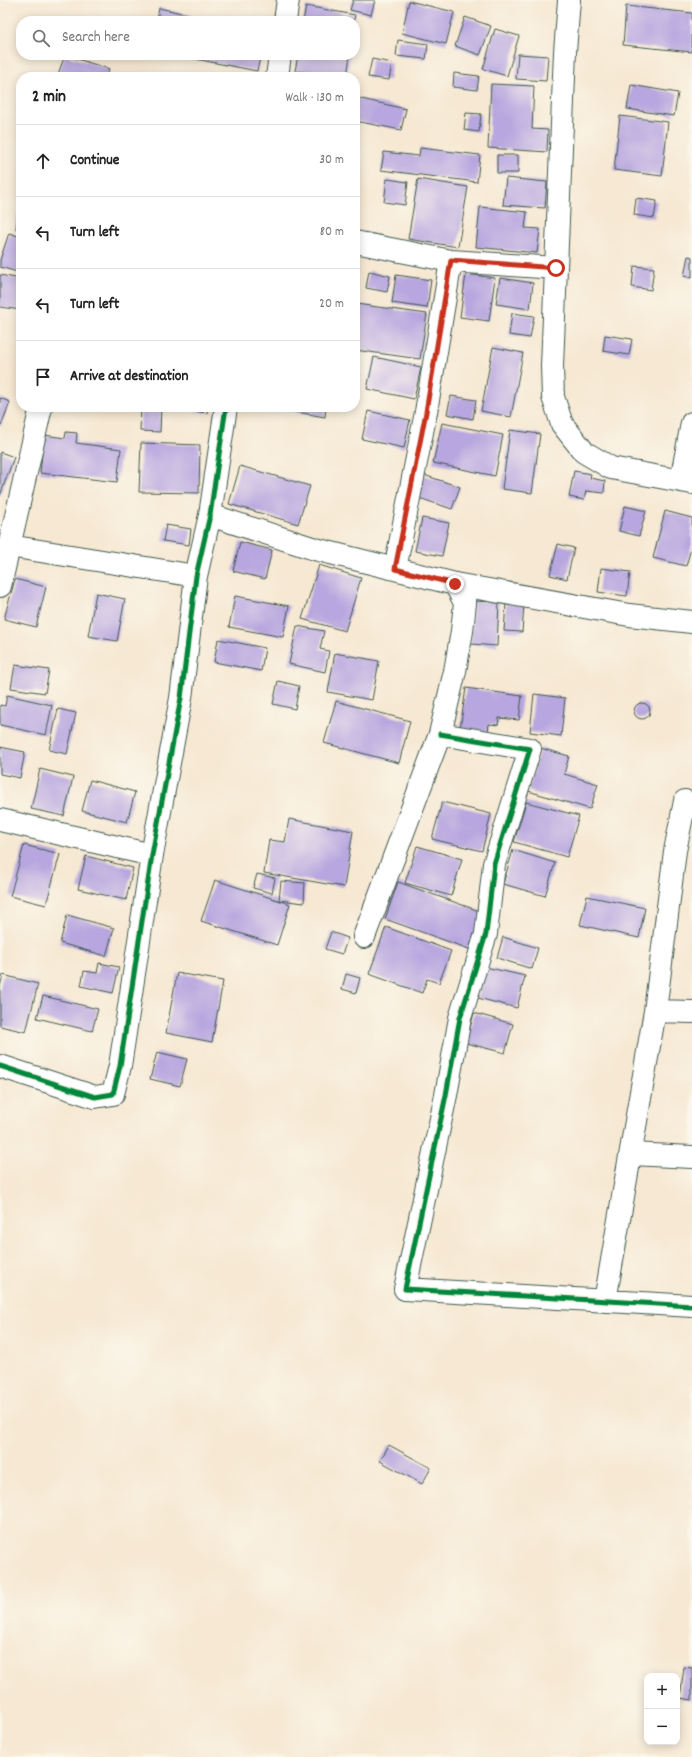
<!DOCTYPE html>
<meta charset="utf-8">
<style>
:root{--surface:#fff;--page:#f6f6f6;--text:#222;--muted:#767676;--line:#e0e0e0}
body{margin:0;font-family:Dekko,sans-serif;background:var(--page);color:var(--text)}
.controls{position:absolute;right:12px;bottom:12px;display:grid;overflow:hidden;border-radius:8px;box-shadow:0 2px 10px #0003}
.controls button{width:36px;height:36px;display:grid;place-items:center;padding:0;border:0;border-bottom:1px solid var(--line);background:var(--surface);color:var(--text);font:20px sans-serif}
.stop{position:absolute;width:12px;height:12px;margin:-9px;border:3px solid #c8321e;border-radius:50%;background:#fff}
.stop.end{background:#c8321e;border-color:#fff;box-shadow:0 1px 4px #0008}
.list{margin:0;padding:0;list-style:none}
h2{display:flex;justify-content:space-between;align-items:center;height:52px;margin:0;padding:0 16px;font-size:17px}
h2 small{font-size:13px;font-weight:400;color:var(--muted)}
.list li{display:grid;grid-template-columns:26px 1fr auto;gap:12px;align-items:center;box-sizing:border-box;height:72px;padding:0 16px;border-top:1px solid var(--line)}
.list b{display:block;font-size:15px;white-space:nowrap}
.list em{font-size:13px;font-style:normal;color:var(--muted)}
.icon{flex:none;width:22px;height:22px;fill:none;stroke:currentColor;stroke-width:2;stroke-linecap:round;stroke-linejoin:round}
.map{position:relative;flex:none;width:692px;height:1757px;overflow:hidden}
.search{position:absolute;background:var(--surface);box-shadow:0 2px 10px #0003;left:16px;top:16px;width:344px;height:44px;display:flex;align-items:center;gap:10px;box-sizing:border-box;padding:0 14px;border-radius:16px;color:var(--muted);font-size:15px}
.panel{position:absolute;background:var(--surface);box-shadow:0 2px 10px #0003;left:16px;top:72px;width:344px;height:340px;border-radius:16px}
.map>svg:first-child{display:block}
</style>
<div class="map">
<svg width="692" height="1757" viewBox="0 0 692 1757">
<rect width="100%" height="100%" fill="#fbf7ec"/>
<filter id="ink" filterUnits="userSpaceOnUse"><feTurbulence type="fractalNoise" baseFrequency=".025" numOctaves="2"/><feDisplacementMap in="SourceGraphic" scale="8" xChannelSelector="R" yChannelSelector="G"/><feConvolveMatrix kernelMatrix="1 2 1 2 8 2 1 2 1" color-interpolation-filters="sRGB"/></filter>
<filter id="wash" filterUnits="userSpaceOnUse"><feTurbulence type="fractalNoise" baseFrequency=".012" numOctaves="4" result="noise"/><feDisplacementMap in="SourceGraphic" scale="16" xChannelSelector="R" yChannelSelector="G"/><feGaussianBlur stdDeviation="0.9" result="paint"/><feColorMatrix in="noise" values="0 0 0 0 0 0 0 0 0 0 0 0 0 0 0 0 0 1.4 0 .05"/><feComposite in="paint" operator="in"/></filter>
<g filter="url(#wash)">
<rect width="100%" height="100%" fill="#f6e8d2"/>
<g id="blocks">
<path fill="#b7a6df" d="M 353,0 L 375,0 L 371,15 L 350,10 Z
M 409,1 L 454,12 L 446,44 L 402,33 Z
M 306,6 L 355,15 L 354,21 L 303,21 Z
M 626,6 L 692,13 L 692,52 L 623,45 Z
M 159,8 L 191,15 L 190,21 L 157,21 Z
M 465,17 L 491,26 L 480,55 L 455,46 Z
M 495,29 L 519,36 L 507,76 L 483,69 Z
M 398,40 L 428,44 L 426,59 L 396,56 Z
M 518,54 L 548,56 L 546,81 L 516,79 Z
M 65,55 L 109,69 L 107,77 L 57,77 Z
M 175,55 L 243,55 L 260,58 L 257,71 Z
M 298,55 L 350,55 L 347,77 L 336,77 L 295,71 Z
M 372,59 L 392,63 L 389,80 L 368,77 Z
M 454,73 L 479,76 L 477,90 L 453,87 Z
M 491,84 L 534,86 L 532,129 L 548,130 L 547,152 L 488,148 Z
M 631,85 L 678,93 L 674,116 L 627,109 Z
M 357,98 L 406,109 L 401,130 L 355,121 Z
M 466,113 L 481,114 L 479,132 L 464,130 Z
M 620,116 L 668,122 L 662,176 L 614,170 Z
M 420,148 L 480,155 L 477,182 L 381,170 L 384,152 L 419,156 Z
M 497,155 L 518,155 L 518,173 L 497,173 Z
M 506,178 L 547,182 L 545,208 L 503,205 Z
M 387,179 L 408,182 L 405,205 L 384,202 Z
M 418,179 L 468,187 L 458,247 L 408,239 Z
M 636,198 L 657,201 L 654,218 L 634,215 Z
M 480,207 L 527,212 L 525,228 L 540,229 L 537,253 L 476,247 Z
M 18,212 L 21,212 L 21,230 L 16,229 Z
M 9,233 L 21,237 L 21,273 L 0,267 L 0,260 Z
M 688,256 L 692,257 L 692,278 L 684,276 Z
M 634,266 L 654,268 L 651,290 L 632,287 Z
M 369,271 L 390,276 L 387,292 L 366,288 Z
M 466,274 L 495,278 L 489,321 L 460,317 Z
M 0,275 L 21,279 L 21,310 L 0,307 Z
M 396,275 L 431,280 L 427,308 L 392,303 Z
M 500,278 L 533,283 L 530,309 L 496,304 Z
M 356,304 L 427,314 L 420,359 L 355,350 Z
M 512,313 L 534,316 L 530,338 L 509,335 Z
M 605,335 L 632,339 L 629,355 L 603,351 Z
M 493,347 L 523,353 L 511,417 L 481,411 Z
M 374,357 L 421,367 L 414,399 L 367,389 Z
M 451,396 L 476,400 L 473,419 L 447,414 Z
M 0,398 L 10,402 L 1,426 L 0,426 Z
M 141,407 L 161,407 L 160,432 L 140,431 Z
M 187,407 L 208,407 L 207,413 L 187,410 Z
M 268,407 L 326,407 L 325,417 Z
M 368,411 L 410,420 L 404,448 L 362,439 Z
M 442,423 L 503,435 L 495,476 L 433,463 Z
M 510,430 L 540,434 L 532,493 L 502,489 Z
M 66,432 L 77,433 L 76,443 L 121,449 L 117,482 L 40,473 L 44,435 L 65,438 Z
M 141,443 L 200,445 L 199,493 L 139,492 Z
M 0,452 L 14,457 L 0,496 Z
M 240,466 L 310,486 L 298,524 L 229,504 Z
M 574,471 L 591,474 L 590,478 L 605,481 L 604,493 L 586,491 L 584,500 L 569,497 Z
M 424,475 L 460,487 L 452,509 L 416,497 Z
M 625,506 L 646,511 L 639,536 L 619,531 Z
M 665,511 L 692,518 L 692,545 L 686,566 L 653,558 Z
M 422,518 L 449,523 L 442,556 L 415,551 Z
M 166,525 L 191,529 L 189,545 L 163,541 Z
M 240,542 L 272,550 L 265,579 L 233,571 Z
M 558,544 L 574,548 L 567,579 L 550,575 Z
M 319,565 L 361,578 L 345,631 L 302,619 Z
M 601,568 L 630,572 L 627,596 L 598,592 Z
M 15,579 L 46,587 L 36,627 L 4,619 Z
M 96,593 L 125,599 L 117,641 L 88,636 Z
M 235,596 L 289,606 L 283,637 L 229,627 Z
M 473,601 L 499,602 L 497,646 L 471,644 Z
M 506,603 L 524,605 L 522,632 L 504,631 Z
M 297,626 L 324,631 L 320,649 L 329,651 L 325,672 L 289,664 Z
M 218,639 L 265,648 L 261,671 L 214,662 Z
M 335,653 L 379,661 L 372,700 L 328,692 Z
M 15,665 L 49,670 L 45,693 L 11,688 Z
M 278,681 L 299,686 L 295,709 L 273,704 Z
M 466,688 L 522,696 L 519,720 L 499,718 L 498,725 L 489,724 L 488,732 L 460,729 Z
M 534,694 L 565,698 L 561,736 L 530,732 Z
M 7,695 L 52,705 L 46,735 L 0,725 L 0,705 L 5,706 Z
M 336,701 L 410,721 L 399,763 L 324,743 Z
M634 711a8 8 0 1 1 16 0a8 8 0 1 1-16 0Z
M 58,709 L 76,713 L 67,754 L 49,750 Z
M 0,747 L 25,752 L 20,778 L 0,774 Z
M 540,748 L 569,756 L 564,774 L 598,784 L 590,809 L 528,791 Z
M 40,769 L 73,777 L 64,816 L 31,809 Z
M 90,780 L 135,792 L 127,822 L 82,811 Z
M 442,802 L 491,814 L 482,851 L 432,839 Z
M 526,802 L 579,816 L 567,857 L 514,842 Z
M 289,819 L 353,831 L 344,887 L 264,873 L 269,840 L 285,842 Z
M 24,845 L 60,854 L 46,905 L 10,896 Z
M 417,846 L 462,859 L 451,896 L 405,883 Z
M 513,850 L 555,863 L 545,896 L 503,884 Z
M 86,856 L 133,868 L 126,900 L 78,889 Z
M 257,874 L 275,878 L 272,893 L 253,888 Z
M 215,880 L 290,904 L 277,945 L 201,921 Z
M 281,881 L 305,883 L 304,903 L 279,900 Z
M 398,882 L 482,912 L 469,949 L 385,919 Z
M 587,896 L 645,908 L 639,938 L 580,925 Z
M 67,915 L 114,928 L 106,956 L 60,943 Z
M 386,927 L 451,951 L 439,983 L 427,979 L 422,993 L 369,974 Z
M 331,932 L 348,938 L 342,954 L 325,949 Z
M 503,937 L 538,948 L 532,969 L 497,958 Z
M 99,963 L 119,967 L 113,993 L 81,986 L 84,971 L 97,973 Z
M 485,967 L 525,976 L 517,1008 L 478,998 Z
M 177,973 L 223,981 L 212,1042 L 166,1033 Z
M 346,974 L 360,978 L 356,993 L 342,989 Z
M 3,975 L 38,984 L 26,1032 L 0,1026 L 0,987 Z
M 43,996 L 98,1009 L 92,1031 L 37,1018 Z
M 474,1013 L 513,1024 L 505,1053 L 466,1043 Z
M 157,1052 L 187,1059 L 180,1086 L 150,1079 Z
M 389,1445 L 431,1468 L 422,1484 L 380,1461 Z
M 684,1667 L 692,1668 L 692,1700 L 680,1698 Z"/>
</g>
</g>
<g filter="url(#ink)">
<use href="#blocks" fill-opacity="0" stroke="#3f574c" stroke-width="1"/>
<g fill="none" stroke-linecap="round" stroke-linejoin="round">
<defs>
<path id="minor" d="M 569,0 L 565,52 L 556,268 L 552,366 L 553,397 L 562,424 L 584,452 L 611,468 L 692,483
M 285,21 L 288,0
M 277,77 L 280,55
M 355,242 L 451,261 L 556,268
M 681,481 L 692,423
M 210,515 L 315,549 L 455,584 L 465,603 L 462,631 L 455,671 L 440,734 L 364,937
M 9,546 L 196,576
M 395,569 L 426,412 L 451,261
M 455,584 L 629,615 L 692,622
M 0,586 L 41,407
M 440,734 L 530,749 L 494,864 L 486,934 L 460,1018 L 446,1095 L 405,1289 L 692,1306
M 0,820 L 152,855
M 655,1011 L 692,1012
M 0,1066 L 95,1097 L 113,1094 L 120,1066 L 152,855 L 181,698 L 196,576 L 210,515 L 226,407
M 631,1154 L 692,1157
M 605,1301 L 655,1011 L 675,851 L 685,801"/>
</defs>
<use href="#minor" stroke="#3f574c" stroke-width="24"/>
<use href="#minor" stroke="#fff" stroke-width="22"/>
<defs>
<path id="cycleway" d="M 440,734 L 530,749 L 494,864 L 486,934 L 460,1018 L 446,1095 L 405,1289 L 692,1306
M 0,1066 L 95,1097 L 113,1094 L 120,1066 L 152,855 L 181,698 L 196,576 L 210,515 L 226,407"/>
</defs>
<use href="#cycleway" stroke="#fbf7ec" stroke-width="8"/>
<use href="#cycleway" stroke="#00873e" stroke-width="5"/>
</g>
</g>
<g fill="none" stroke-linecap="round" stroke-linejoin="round" filter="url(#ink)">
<path stroke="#c8321e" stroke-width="5" d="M 455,584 L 395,569 L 426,412 L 451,260 L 556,268"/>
</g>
</svg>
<div class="controls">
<button>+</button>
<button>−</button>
</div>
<div class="stop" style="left:556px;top:268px"></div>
<div class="stop end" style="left:455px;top:584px"></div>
<div class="search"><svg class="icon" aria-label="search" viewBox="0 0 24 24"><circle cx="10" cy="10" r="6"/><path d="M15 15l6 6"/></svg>Search here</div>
<section class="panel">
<h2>2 min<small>Walk · 130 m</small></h2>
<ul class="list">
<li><svg class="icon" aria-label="ahead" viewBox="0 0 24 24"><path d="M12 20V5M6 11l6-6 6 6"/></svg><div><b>Continue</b></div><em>30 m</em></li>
<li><svg class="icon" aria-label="left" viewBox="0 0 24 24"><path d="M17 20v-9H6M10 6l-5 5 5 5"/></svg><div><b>Turn left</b></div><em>80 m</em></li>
<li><svg class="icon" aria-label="left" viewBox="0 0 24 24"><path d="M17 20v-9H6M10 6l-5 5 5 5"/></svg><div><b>Turn left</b></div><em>20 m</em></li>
<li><svg class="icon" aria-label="arrive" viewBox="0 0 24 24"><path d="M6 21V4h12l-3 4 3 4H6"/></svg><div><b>Arrive at destination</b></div></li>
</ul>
</section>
</div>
